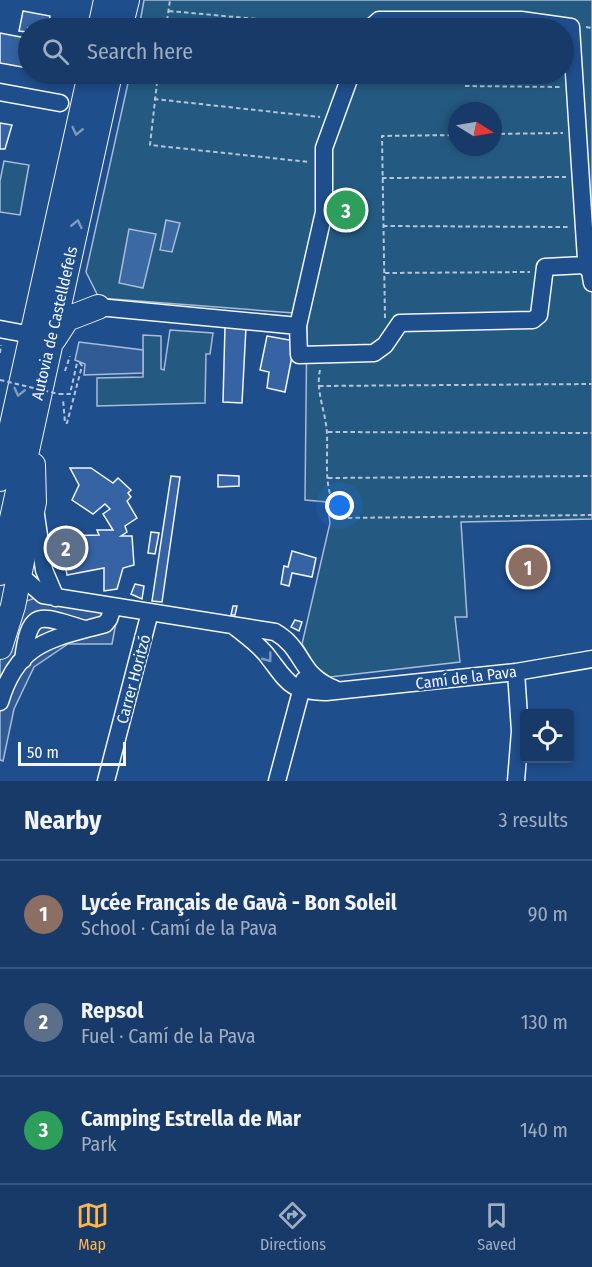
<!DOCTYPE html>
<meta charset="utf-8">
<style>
:root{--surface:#173a69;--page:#244571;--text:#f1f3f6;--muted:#9eadc0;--line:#36547d;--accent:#ffb74d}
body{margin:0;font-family:"Fira Sans Condensed",sans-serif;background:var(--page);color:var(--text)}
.controls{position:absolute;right:18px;bottom:18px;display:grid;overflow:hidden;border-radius:6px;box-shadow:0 3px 9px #0003}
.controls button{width:54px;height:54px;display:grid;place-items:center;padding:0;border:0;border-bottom:2px solid var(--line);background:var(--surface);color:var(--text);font:30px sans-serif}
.compass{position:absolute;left:448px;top:102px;width:54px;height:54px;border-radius:50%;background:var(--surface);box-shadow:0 3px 9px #0003;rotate:101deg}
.scale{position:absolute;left:18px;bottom:15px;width:108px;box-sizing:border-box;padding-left:6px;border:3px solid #f2f6ff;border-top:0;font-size:16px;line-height:21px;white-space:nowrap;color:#f2f6ff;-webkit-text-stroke:4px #1f4e8c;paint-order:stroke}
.you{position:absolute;left:340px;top:506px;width:21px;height:21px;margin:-15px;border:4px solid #fff;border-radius:50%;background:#1a73e8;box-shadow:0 0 0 9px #1a73e833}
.badge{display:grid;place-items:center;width:39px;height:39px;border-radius:50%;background:var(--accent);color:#fff;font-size:20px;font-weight:700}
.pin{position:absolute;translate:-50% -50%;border:3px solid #fff;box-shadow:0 2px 6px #0006}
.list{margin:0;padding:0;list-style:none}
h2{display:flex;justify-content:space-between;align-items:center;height:78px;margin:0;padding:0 24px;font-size:26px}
h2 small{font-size:20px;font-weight:400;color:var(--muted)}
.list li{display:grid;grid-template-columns:39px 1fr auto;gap:18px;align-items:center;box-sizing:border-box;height:108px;padding:0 24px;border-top:2px solid var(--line)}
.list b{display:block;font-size:22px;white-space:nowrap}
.list p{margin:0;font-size:20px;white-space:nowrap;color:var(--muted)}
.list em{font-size:20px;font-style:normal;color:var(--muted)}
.icon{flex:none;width:33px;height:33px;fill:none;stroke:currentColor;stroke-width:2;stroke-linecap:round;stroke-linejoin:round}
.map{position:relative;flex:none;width:592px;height:781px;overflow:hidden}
.search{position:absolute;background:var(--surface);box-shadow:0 3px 9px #0003;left:18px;right:18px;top:18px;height:66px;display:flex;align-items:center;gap:15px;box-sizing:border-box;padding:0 21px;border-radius:33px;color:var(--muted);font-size:22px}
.sheet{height:402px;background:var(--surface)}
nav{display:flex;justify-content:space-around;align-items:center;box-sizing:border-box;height:84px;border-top:2px solid var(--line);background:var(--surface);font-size:16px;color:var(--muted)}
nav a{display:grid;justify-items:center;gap:3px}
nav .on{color:var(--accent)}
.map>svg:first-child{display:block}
</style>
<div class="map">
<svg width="592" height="781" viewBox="0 0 592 781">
<rect width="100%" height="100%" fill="#1f4e8c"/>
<path fill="#245a82" stroke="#a8bbd7" stroke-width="1.5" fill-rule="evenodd" d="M 144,0 L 592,0 L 592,519 L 461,522 L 467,617 L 455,617 L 460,662 L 330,677 L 316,667 L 302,644 L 330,523 L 327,502 L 305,500 L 307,314 L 99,298 L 86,272 L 130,74 L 564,74 L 564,28 L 139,28 ZM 457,111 L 493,111 L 493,147 L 457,147 Z
M 4,161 L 29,165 L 20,215 L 0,212 L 0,181 Z
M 170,330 L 213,333 L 210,354 L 206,354 L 205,403 L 97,406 L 97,378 L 143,377 L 143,335 L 161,336 L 161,369 L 164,370 Z"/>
<path fill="#305b95" stroke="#a8bbd7" stroke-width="1.5" d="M 79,342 L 143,350 L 143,373 L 84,375 L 85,364 L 75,360 Z
M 43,595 L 119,607 L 112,644 L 68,644 L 34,667 L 14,709 L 3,761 L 0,760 L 0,647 L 13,606 Z"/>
<path fill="#3b69a3" stroke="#a8bbd7" stroke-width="1.5" d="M 166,220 L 180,223 L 172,252 L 160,250 Z
M 129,229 L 156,234 L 143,288 L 119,283 Z"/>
<path fill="#3563a3" stroke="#f2f6ff" stroke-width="1.5" d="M 23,11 L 50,16 L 48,28 L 28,28 L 28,68 L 0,63 L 0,33 L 26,38 L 27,32 L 19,31 Z
M 0,123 L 12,125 L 5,149 L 0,149 Z
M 225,326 L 246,327 L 242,403 L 223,402 Z
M 267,336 L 295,341 L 285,392 L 267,388 L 269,372 L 260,370 Z
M 70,468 L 91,468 L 113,483 L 118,478 L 131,490 L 128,493 L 131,497 L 127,501 L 137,518 L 125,526 L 127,532 L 121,536 L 132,536 L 134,565 L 123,568 L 117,589 L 104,591 L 104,568 L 67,575 L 60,536 L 99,535 L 97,530 L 113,530 L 103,514 L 110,509 L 105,504 L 93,514 L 72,500 L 79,485 Z
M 218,475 L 239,476 L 239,486 L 218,487 Z
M 171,476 L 180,477 L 162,602 L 152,601 Z
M 151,532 L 159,533 L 155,554 L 148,553 Z
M 292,551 L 316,558 L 312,577 L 292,573 L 289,586 L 281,584 L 284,566 L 288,567 Z
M 135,584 L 144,586 L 142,599 L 131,594 Z
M 233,606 L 237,606 L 235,615 L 231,615 Z
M 295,620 L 302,622 L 299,631 L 291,627 Z"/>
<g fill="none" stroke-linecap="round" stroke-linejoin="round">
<defs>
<path id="minor" d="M 351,74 L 324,148 L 324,212 L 298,326 L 299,355 L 374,353 L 385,345 L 400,323 L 533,320 L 539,315 L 545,267 L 584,265 L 586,259 L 571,27 L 521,20 L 379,20 L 370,28
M 0,92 L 60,103
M 584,265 L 590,271 L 592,283
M 98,307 L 298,326
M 0,329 L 32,335
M 36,515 L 44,570 L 56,598
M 20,575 L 43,595 L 275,632 C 305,649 298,675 335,689
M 234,626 C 246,636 260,645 269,658 C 289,684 290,691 326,692 L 516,672 L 592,659
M 23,660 C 30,606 39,616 85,629
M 516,672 L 520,731 L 516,781
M 0,702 C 18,641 52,639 105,624 L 109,619 L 113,607
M 106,781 L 150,612
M 277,781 L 304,680"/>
<path id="highway" d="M 100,28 L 106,0
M 120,28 L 127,0
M 54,339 L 67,319 L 98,307
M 0,479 L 90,74
M 0,573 L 110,74
M 0,647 L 13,606 L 34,502 L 33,465"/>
</defs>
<use href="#minor" stroke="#f2f6ff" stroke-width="19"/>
<use href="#highway" stroke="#f2f6ff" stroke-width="26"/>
<path stroke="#b3c4dc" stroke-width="2" stroke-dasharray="4.5 3" stroke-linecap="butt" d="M 169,11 L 357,28
M 586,27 L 592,28
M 166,28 L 170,0
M 158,74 L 150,145 L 309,162
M 327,74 L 335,74
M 465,86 L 560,87
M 154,99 L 320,117
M 493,134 L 563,133
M 382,178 L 566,177
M 383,226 L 568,227
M 385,273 L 530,272
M 385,318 L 382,136 L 457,135
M 0,353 L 1,345
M 320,370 C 315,392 327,414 327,436 C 328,464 322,496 343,518 L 592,515
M 65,371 L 70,356
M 319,386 L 592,384
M 59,394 L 70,394 L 77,363 L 80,363 L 82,366 L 67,423 L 65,423 L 63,399
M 328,432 L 592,433
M 328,478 L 592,476"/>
<use href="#minor" stroke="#1f4e8c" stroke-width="16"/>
<use href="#highway" stroke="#1f4e8c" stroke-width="24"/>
<path stroke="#b3c4dc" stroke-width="2" stroke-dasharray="4.5 3" stroke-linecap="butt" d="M 0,380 L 59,394"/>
</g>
<defs><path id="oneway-chevron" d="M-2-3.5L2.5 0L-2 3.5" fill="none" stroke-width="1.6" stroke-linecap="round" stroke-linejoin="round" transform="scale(1.5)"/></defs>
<g stroke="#7e9ac0">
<use href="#oneway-chevron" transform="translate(77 131) rotate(103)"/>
<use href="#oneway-chevron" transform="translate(77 224) rotate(-77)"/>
<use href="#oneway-chevron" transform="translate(19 392) rotate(103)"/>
<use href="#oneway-chevron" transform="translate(268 658) rotate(53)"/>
</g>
<g text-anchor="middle" stroke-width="4.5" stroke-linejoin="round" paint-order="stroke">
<g font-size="16" fill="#f2f6ff" stroke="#1f4e8c">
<text transform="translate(54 323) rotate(-77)" y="6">Autovia de Castelldefels</text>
<text transform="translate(466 677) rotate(-7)" y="6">Camí de la Pava</text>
<text transform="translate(133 679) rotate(-75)" y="6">Carrer Horitzó</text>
</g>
</g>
</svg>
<div class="controls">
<button><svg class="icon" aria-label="locate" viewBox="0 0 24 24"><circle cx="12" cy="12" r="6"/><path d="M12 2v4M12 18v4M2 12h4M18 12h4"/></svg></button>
</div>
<svg class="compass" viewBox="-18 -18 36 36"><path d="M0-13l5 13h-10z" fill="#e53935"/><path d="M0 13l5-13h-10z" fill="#9eadc0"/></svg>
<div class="scale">50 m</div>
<div class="you"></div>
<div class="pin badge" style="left:528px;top:567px;background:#8d6e63">1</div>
<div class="pin badge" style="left:66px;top:548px;background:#5c6f8a">2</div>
<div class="pin badge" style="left:346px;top:210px;background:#2e9e5b">3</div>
<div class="search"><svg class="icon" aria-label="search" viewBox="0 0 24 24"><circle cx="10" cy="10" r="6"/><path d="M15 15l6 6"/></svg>Search here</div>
</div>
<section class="sheet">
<h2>Nearby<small>3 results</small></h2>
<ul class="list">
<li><span class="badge" style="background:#8d6e63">1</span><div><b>Lycée Français de Gavà - Bon Soleil</b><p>School · Camí de la Pava</p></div><em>90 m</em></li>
<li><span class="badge" style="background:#5c6f8a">2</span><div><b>Repsol</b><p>Fuel · Camí de la Pava</p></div><em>130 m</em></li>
<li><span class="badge" style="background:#2e9e5b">3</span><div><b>Camping Estrella de Mar</b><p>Park</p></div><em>140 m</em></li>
</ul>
</section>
<nav>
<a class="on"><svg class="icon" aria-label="map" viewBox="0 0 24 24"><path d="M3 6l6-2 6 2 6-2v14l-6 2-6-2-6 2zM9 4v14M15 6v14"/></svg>Map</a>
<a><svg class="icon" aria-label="directions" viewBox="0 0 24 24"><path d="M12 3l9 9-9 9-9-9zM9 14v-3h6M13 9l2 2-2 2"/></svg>Directions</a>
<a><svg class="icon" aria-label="saved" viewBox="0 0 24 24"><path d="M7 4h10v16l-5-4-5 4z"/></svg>Saved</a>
</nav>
